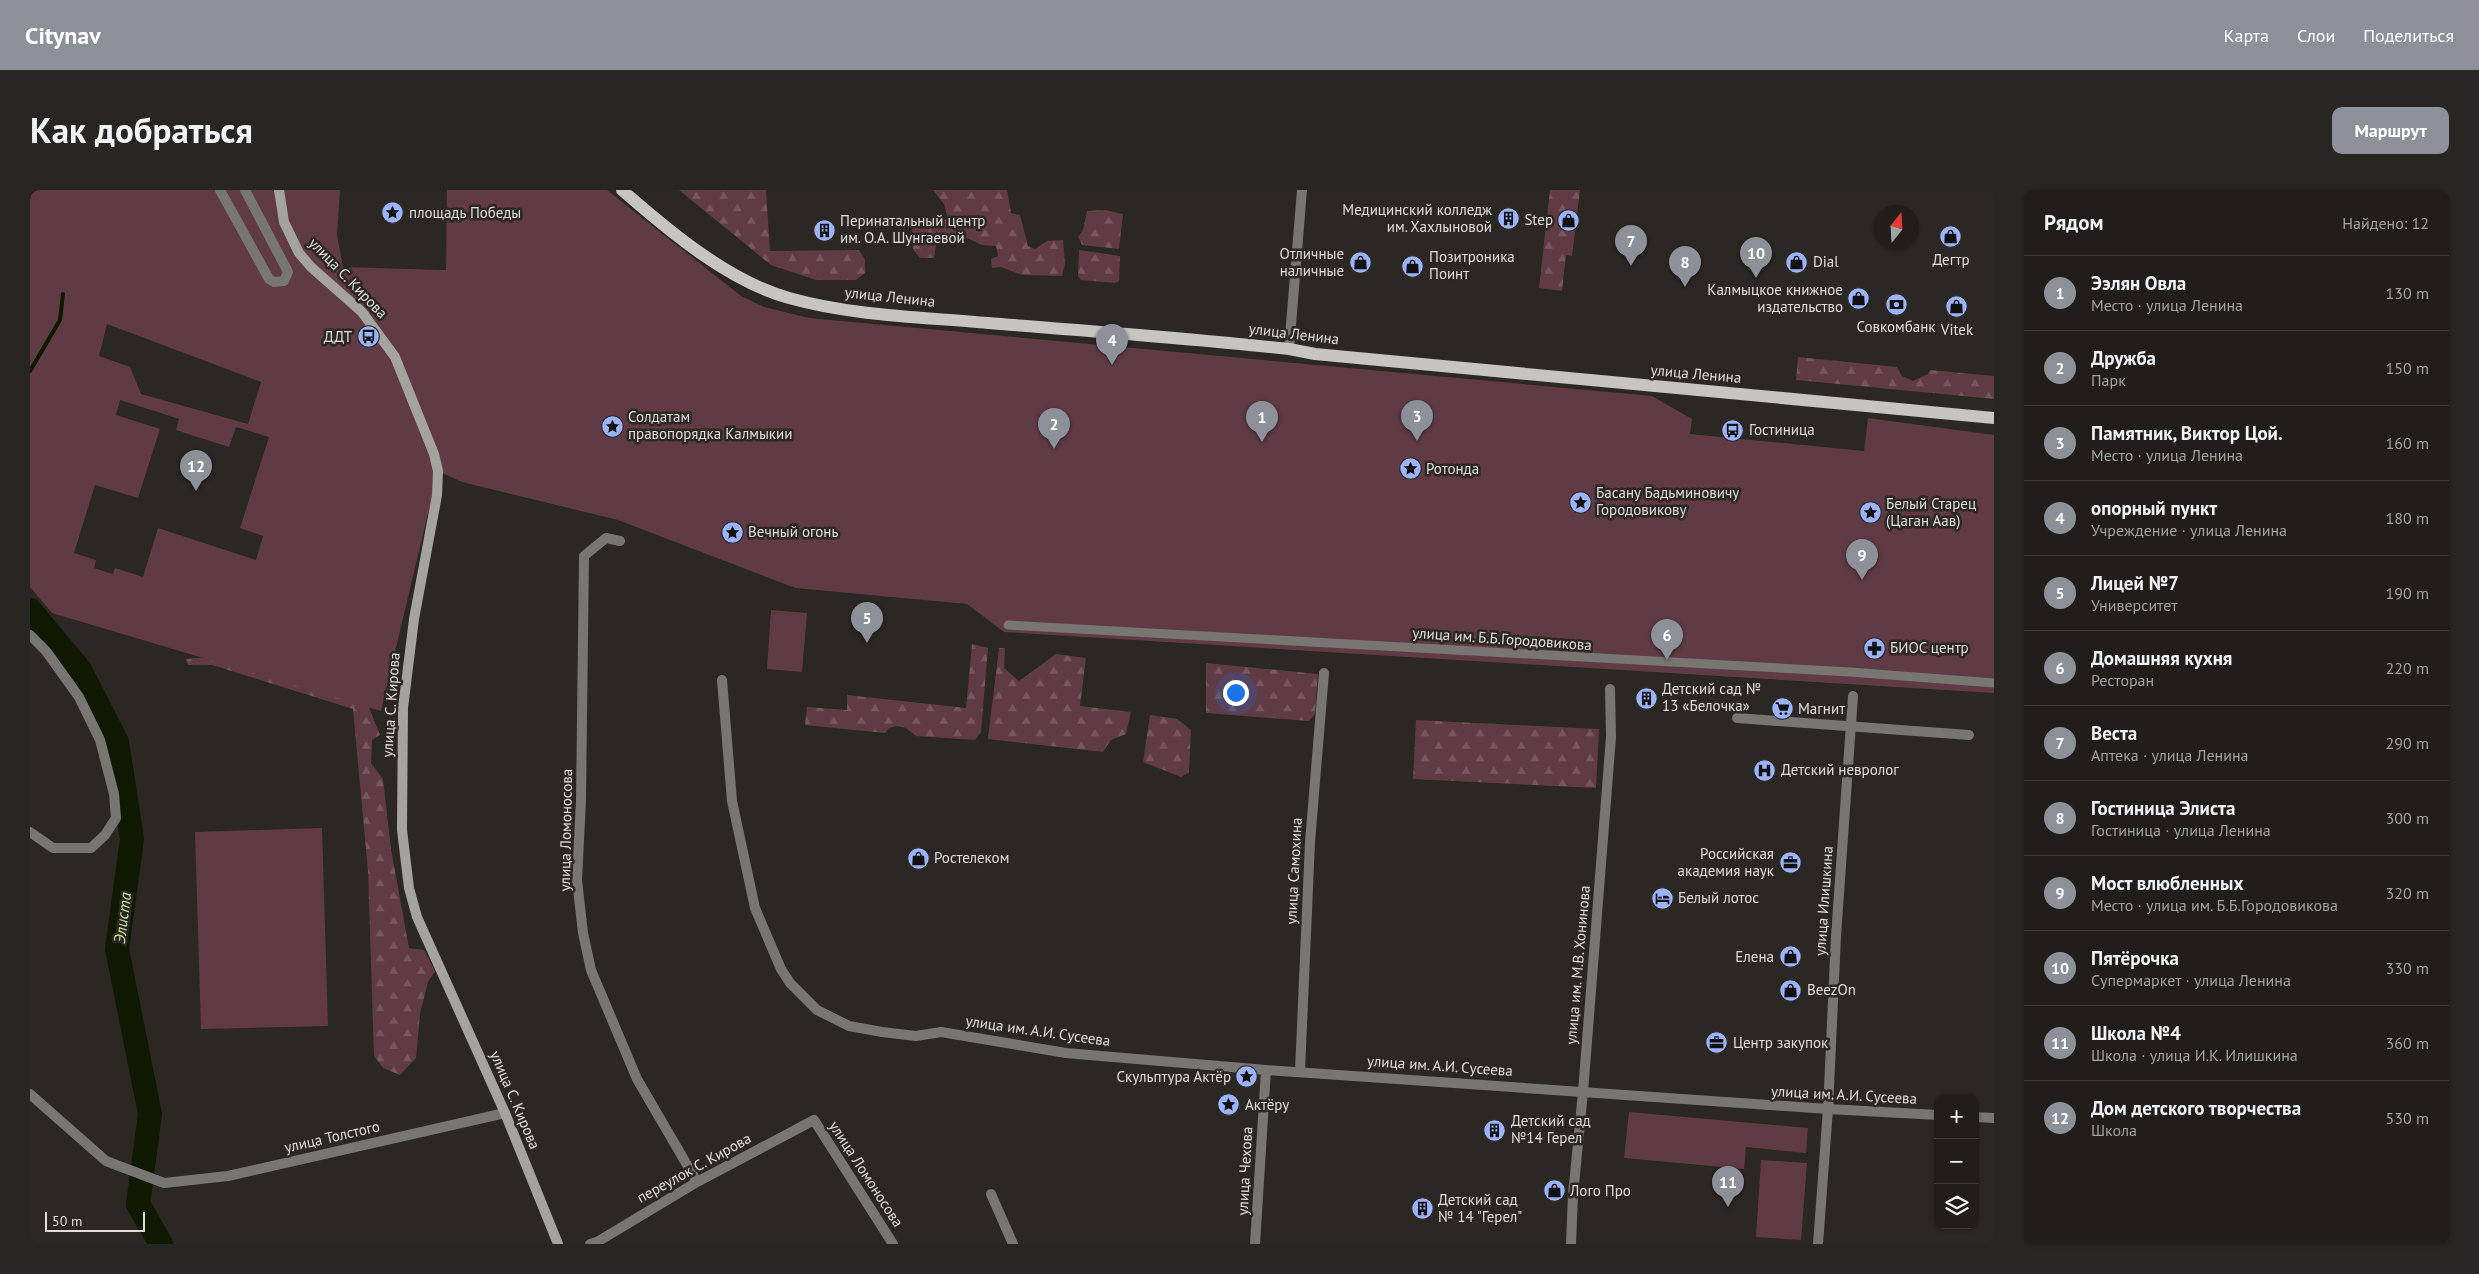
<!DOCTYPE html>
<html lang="ru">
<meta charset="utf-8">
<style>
:root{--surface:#201d1a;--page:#282623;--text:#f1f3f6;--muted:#a2a2a2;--line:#3d3b39;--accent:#8c9099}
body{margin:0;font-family:"PT Sans",sans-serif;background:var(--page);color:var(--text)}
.controls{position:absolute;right:15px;bottom:15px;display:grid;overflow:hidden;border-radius:10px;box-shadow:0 1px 4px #0004}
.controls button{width:45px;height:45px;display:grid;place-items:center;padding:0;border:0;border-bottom:1px solid var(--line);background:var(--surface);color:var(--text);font:25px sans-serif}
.compass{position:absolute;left:1844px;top:15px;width:45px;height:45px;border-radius:50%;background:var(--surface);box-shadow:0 1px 4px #0004;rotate:18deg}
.scale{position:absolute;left:15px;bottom:12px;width:100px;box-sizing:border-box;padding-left:5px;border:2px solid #e0dddb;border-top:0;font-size:14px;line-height:18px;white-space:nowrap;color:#e0dddb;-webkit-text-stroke:4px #2b2723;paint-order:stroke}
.you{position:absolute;left:1205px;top:502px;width:18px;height:18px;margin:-12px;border:4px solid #fff;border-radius:50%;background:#1a73e8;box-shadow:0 0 0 8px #1a73e833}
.badge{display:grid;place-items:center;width:32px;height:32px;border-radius:50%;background:var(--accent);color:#fff;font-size:16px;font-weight:700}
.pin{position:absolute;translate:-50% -41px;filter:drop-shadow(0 1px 2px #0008)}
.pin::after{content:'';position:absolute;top:26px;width:18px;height:15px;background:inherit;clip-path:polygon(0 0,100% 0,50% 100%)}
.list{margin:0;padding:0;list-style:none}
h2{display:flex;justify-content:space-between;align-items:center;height:65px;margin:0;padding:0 20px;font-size:21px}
h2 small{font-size:16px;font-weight:400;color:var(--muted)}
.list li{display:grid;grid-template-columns:32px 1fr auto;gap:15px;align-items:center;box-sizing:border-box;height:75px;padding:0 20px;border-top:1px solid var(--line)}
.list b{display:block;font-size:19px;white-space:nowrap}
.list p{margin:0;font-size:16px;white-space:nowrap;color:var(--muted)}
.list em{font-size:16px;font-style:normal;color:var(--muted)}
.icon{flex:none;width:28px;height:28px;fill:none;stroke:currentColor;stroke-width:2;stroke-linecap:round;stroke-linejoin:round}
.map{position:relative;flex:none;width:1964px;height:1054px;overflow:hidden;border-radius:10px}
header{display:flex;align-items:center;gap:30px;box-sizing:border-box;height:70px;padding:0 25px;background:var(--accent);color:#fff}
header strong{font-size:24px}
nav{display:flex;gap:28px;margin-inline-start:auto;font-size:18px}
.intro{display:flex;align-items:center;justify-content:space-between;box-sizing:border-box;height:120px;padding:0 30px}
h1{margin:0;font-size:35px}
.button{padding:12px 22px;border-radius:10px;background:var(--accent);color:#fff;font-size:18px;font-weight:700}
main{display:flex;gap:30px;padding:0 30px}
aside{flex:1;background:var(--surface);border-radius:10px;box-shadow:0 1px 4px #0004}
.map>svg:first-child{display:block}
</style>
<header>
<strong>Citynav</strong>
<nav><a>Карта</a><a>Слои</a><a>Поделиться</a></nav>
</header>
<div class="intro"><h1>Как добраться</h1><a class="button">Маршрут</a></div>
<main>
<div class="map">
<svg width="1964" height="1054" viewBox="0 0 1964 1054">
<defs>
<pattern id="forest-firs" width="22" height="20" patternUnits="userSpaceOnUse" patternTransform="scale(1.25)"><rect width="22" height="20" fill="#603b45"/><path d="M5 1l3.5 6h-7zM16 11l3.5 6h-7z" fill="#76575f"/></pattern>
</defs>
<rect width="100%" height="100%" fill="#2b2723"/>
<path fill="url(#forest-firs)" d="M 649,0 L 736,0 L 740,61 L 829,60 L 835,70 L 835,83 L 826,90 L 786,90 L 741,75 Z
M 903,0 L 977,0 L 981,23 L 990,25 L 998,56 L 1005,59 L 1017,51 L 1033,50 L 1035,74 L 1032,86 L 992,85 L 971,77 L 962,78 L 961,69 L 968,66 L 966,56 L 952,55 L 937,48 L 907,50 L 904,68 L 890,68 L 883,59 L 882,33 L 918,29 L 914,14 Z
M 1520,0 L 1550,0 L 1542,66 L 1536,65 L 1532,101 L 1509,98 Z
M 1076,20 L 1093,24 L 1089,59 L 1052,55 L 1048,47 L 1053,40 L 1057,21 Z
M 1049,60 L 1090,66 L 1089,91 L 1085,93 L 1051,90 L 1048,86 Z
M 1768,167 L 1867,177 L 1872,186 L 1883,191 L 1898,184 L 1900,180 L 1964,186 L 1964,209 L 1766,190 Z
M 942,454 L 958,458 L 951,542 L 945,550 L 886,546 L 876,538 L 867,536 L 859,538 L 855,543 L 775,535 L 777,517 L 817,520 L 817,505 L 936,518 Z
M 969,458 L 975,458 L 974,478 L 989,491 L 1026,464 L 1056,468 L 1050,516 L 1101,522 L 1096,544 L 1081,550 L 1073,562 L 958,549 Z
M 189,466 L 336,510 L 350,545 L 342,550 L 341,573 L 353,589 L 361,659 L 379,758 L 394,760 L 405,781 L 398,792 L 390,824 L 386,868 L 370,885 L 353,878 L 344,866 L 338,681 L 323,519 L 182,475 L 158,475 L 156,469 Z
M 1176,473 L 1288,484 L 1285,524 L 1279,531 L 1176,523 Z
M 1120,525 L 1147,529 L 1161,540 L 1159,582 L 1151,587 L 1113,572 Z
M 1386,530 L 1569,539 L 1566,598 L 1383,589 Z"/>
<path fill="#603b45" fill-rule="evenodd" d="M 0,0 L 310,0 L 307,45 L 313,77 L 412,80 L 416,80 L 417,0 L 577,0 L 711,106 L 734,117 L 779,128 L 1622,206 L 1662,229 L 1660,244 L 1834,261 L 1838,228 L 1964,245 L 1964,503 L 974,442 L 937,414 L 765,398 L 588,330 L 432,292 L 408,281 L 351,521 L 22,423 L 0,397 ZM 77,134 L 231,192 L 218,234 L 111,204 L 100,177 L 69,166 ZM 90,210 L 149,229 L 146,240 L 199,257 L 206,237 L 239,247 L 210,338 L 233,346 L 226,370 L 128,338 L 113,387 L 85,378 L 83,384 L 64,378 L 66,370 L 44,363 L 65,295 L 108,308 L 130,239 L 86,225 Z
M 741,420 L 777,423 L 772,482 L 737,479 Z
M 292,638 L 298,836 L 171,839 L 165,642 Z
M 1599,922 L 1778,938 L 1776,963 L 1716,957 L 1714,979 L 1594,968 Z
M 1731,970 L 1777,973 L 1771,1050 L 1726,1047 Z"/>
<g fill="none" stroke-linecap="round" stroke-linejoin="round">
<path stroke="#0e1900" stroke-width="4" d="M 0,181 L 30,130 L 33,104"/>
<path stroke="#0e1900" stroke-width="24" d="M 0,420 L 50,480 L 87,552 L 102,649 L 87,759 L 120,924 L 108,1014 L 131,1054"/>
<path stroke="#777673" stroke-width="9" d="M 978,435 L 1820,482 L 1964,493"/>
<path stroke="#777673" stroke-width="10" d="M 190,0 L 239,89 L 244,92 L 254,91 L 258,82 L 215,0
M 1259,159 L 1272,0
M 590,351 L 576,348 L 554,366 L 551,610 L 547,690 L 553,743 L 561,780 L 607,889 L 667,992
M 0,445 L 16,461 L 49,507 L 70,550 L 84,604 L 86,628 L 75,645 L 61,658 L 23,658 L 0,642
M 692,490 L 702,611 L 725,718 L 751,779 L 760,793 L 787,820 L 819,836 L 852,842 L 886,846 L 911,842 L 1036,863 L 1236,880 L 1798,919 L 1806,746 L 1823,506
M 1707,528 L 1939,545
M 1270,881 L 1280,652 L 1294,483
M 961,1004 L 983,1054
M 560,1054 L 567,1052 L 667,992 L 784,930 L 863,1054
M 1225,1054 L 1236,880
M 1541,1054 L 1543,1005 L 1553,902 L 1581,547 L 1580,499"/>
<path stroke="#777673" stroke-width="10" d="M 0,904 L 76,971 L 134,993 L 198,986 L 475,923
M 1945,927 L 1964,928
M 1788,1054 L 1798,919 L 1908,925"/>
<path stroke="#a4a39e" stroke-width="10" d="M 249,0 L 254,32 L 269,63 L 281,77 L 332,122 L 365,167 L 404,264 L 408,281 L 407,305 L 384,429 L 373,518 L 372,640 L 379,698 L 387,727 L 475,923 L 528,1054"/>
<path stroke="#c7c5c0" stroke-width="12" d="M 592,0 C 639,41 698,91 759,108 C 823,126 892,127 958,133 C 1059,141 1159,148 1259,159 L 1285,164 L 1964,228"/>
</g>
<defs>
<symbol id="sight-disc" viewBox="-11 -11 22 22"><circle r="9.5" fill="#9bb4fd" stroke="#2b2723"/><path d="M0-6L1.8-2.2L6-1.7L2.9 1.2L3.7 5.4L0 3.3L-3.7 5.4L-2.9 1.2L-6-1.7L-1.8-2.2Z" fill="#111"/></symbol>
<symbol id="building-disc" viewBox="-11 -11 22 22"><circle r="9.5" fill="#9bb4fd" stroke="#2b2723"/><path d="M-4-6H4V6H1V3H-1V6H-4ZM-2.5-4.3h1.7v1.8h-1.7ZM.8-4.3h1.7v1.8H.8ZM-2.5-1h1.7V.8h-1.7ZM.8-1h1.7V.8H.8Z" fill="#111"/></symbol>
<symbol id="shop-disc" viewBox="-11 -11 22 22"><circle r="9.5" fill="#9bb4fd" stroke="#2b2723"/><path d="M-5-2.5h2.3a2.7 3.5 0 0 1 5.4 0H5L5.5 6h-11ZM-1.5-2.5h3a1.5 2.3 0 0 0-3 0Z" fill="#111"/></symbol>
<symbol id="bank-disc" viewBox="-11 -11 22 22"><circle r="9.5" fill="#9bb4fd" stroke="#2b2723"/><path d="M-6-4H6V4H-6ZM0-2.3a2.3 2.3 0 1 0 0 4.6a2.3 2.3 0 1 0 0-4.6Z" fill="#111"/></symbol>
<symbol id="bus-disc" viewBox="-11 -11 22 22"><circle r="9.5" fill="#9bb4fd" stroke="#2b2723"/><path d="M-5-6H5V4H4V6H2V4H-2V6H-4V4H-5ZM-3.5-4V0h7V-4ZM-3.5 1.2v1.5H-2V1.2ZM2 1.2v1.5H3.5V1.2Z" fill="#111"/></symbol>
<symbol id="pharmacy-disc" viewBox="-11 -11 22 22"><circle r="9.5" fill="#9bb4fd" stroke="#2b2723"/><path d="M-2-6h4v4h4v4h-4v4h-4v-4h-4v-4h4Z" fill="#111"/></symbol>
<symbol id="supermarket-disc" viewBox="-11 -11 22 22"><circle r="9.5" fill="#9bb4fd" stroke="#2b2723"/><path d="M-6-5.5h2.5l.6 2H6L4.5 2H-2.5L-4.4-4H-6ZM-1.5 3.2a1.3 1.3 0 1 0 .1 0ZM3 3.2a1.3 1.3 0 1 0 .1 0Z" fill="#111"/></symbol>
<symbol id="hospital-disc" viewBox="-11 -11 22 22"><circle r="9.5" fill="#9bb4fd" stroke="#2b2723"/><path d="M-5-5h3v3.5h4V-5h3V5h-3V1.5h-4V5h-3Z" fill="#111"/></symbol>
<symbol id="office-disc" viewBox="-11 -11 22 22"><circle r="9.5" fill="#9bb4fd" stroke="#2b2723"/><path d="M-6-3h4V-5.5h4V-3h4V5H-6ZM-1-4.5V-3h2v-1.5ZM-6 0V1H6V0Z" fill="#111"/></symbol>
<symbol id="hotel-disc" viewBox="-11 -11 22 22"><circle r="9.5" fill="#9bb4fd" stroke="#2b2723"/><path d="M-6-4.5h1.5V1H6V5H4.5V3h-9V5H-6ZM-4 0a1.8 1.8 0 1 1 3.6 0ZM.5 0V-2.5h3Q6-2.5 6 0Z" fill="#111"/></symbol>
</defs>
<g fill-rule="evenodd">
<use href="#sight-disc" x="350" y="10" width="25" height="25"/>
<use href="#building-disc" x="1466" y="16" width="25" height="25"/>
<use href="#shop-disc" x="1526" y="18" width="25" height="25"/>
<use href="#building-disc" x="782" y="28" width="25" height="25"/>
<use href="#shop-disc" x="1908" y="34" width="25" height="25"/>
<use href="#shop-disc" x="1754" y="60" width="25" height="25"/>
<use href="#shop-disc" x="1318" y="60" width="25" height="25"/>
<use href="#shop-disc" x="1370" y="64" width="25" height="25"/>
<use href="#shop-disc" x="1816" y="96" width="25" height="25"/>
<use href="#bank-disc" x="1854" y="102" width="25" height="25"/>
<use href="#shop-disc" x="1914" y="104" width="25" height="25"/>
<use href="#bus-disc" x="326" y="134" width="25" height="25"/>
<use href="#sight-disc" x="570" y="224" width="25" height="25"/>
<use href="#bus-disc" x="1690" y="228" width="25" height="25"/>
<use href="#sight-disc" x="1368" y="266" width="25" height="25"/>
<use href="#sight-disc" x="1538" y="300" width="25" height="25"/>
<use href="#sight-disc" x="1828" y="310" width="25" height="25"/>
<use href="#sight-disc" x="690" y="330" width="25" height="25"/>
<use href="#pharmacy-disc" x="1832" y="446" width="25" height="25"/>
<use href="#building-disc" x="1604" y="496" width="25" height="25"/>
<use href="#supermarket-disc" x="1740" y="506" width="25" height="25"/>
<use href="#hospital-disc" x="1722" y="568" width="25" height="25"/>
<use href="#shop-disc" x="876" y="656" width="25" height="25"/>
<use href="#office-disc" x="1748" y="660" width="25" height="25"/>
<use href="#hotel-disc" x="1620" y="696" width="25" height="25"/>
<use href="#shop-disc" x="1748" y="754" width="25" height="25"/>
<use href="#shop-disc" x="1748" y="788" width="25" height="25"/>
<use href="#office-disc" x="1674" y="840" width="25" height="25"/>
<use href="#sight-disc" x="1204" y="874" width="25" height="25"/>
<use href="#sight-disc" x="1186" y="902" width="25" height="25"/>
<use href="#building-disc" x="1452" y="928" width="25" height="25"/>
<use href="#shop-disc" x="1512" y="988" width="25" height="25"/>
<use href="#building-disc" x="1380" y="1006" width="25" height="25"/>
</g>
<g text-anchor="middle" stroke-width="5" stroke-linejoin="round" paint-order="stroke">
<g font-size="15" fill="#e0dddb" stroke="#2b2723" text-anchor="start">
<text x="1462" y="25" text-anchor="end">Медицинский колледж<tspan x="1462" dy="17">им. Хахлыновой</tspan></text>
<text x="379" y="28">площадь Победы</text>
<text x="1523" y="35" text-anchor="end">Step</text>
<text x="810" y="36">Перинатальный центр<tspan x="810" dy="17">им. О.А. Шунгаевой</tspan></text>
<text x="1314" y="69" text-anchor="end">Отличные<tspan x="1314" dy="17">наличные</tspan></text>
<text x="1399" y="72">Позитроника<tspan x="1399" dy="17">Поинт</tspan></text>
<text x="1921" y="75" text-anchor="middle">Дегтр</text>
<text x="1783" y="77">Dial</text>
<text x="1813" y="105" text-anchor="end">Калмыцкое книжное<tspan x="1813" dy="17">издательство</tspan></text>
<text x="1866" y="142" text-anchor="middle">Совкомбанк</text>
<text x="1927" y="145" text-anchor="middle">Vitek</text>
<text x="322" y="152" text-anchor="end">ДДТ</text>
<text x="598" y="232">Солдатам<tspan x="598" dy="17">правопорядка Калмыкии</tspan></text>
<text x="1719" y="245">Гостиница</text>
<text x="1396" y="284">Ротонда</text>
<text x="1566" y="308">Басану Бадьминовичу<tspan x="1566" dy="17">Городовикову</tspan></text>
<text x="1856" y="319">Белый Старец<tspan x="1856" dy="17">(Цаган Аав)</tspan></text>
<text x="718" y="347">Вечный огонь</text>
<text x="1860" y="463">БИОС центр</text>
<text x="1632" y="504">Детский сад №<tspan x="1632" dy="17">13 «Белочка»</tspan></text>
<text x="1768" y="524">Магнит</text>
<text x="1751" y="585">Детский невролог</text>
<text x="1744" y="669" text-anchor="end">Российская<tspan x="1744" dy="17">академия наук</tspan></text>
<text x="904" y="673">Ростелеком</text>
<text x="1648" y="713">Белый лотос</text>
<text x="1744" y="772" text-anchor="end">Елена</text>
<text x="1777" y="805">BeezOn</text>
<text x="1703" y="858">Центр закупок</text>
<text x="1201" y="892" text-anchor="end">Скульптура Актёр</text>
<text x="1215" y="920">Актёру</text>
<text x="1481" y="936">Детский сад<tspan x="1481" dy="17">№14 Герел</tspan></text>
<text x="1540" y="1006">Лого Про</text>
<text x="1408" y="1015">Детский сад<tspan x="1408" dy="17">№ 14 "Герел"</tspan></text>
</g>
<g font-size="15" fill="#e0dddb" stroke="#2b2723">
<text transform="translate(318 88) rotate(46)" y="5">улица С. Кирова</text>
<text transform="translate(860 107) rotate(6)" y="5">улица Ленина</text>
<text transform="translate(1264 144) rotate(7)" y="5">улица Ленина</text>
<text transform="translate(1666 184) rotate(5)" y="5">улица Ленина</text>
<text transform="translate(1472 449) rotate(4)" y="5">улица им. Б.Б.Городовикова</text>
<text transform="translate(361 515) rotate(-86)" y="5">улица С. Кирова</text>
<text transform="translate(536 640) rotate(-89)" y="5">улица Ломоносова</text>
<text transform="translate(1264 681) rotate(-87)" y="5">улица Самохина</text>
<text transform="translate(1794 711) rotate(-86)" y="5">улица Илишкина</text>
<text transform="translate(1548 775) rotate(-85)" y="5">улица им. М.В. Хонинова</text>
<text transform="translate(1008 841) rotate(8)" y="5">улица им. А.И. Сусеева</text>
<text transform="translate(1410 876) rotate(4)" y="5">улица им. А.И. Сусеева</text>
<text transform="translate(1814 905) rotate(3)" y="5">улица им. А.И. Сусеева</text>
<text transform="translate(485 910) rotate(67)" y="5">улица С. Кирова</text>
<text transform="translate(302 947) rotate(-13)" y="5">улица Толстого</text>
<text transform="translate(664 978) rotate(-29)" y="5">переулок С. Кирова</text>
<text transform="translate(1215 981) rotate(-87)" y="5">улица Чехова</text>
<text transform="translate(836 984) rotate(57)" y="5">улица Ломоносова</text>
</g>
<g font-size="16" font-style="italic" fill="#c6e49b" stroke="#2b2723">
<text transform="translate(92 728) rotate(-83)" y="6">Элиста</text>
</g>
</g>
</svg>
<div class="controls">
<button>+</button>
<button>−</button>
<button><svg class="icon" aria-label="layers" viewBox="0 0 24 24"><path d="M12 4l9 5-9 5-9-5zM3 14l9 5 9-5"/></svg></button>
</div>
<svg class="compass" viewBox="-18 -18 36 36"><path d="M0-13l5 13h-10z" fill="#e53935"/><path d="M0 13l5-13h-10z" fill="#a2a2a2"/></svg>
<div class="scale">50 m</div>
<div class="you"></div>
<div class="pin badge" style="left:1232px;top:252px">1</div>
<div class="pin badge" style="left:1024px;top:259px">2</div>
<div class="pin badge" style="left:1387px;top:251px">3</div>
<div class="pin badge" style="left:1082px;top:175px">4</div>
<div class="pin badge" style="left:837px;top:453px">5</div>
<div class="pin badge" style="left:1637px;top:470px">6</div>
<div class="pin badge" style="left:1601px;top:76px">7</div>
<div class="pin badge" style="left:1655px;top:97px">8</div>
<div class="pin badge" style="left:1832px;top:390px">9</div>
<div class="pin badge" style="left:1726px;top:88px">10</div>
<div class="pin badge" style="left:1698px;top:1017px">11</div>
<div class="pin badge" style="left:166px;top:301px">12</div>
</div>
<aside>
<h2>Рядом<small>Найдено: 12</small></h2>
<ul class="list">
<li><span class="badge">1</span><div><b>Ээлян Овла</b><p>Место · улица Ленина</p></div><em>130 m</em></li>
<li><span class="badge">2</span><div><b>Дружба</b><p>Парк</p></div><em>150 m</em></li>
<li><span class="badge">3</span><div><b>Памятник, Виктор Цой.</b><p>Место · улица Ленина</p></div><em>160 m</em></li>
<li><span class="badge">4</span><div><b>опорный пункт</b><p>Учреждение · улица Ленина</p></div><em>180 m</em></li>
<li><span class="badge">5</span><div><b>Лицей №7</b><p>Университет</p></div><em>190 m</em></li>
<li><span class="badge">6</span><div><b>Домашняя кухня</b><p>Ресторан</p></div><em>220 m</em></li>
<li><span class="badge">7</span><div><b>Веста</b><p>Аптека · улица Ленина</p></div><em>290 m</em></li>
<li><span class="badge">8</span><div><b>Гостиница Элиста</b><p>Гостиница · улица Ленина</p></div><em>300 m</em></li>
<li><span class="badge">9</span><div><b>Мост влюбленных</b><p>Место · улица им. Б.Б.Городовикова</p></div><em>320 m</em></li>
<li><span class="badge">10</span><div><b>Пятёрочка</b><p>Супермаркет · улица Ленина</p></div><em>330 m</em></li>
<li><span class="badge">11</span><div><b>Школа №4</b><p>Школа · улица И.К. Илишкина</p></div><em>360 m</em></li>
<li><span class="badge">12</span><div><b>Дом детского творчества</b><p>Школа</p></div><em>530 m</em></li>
</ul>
</aside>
</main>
